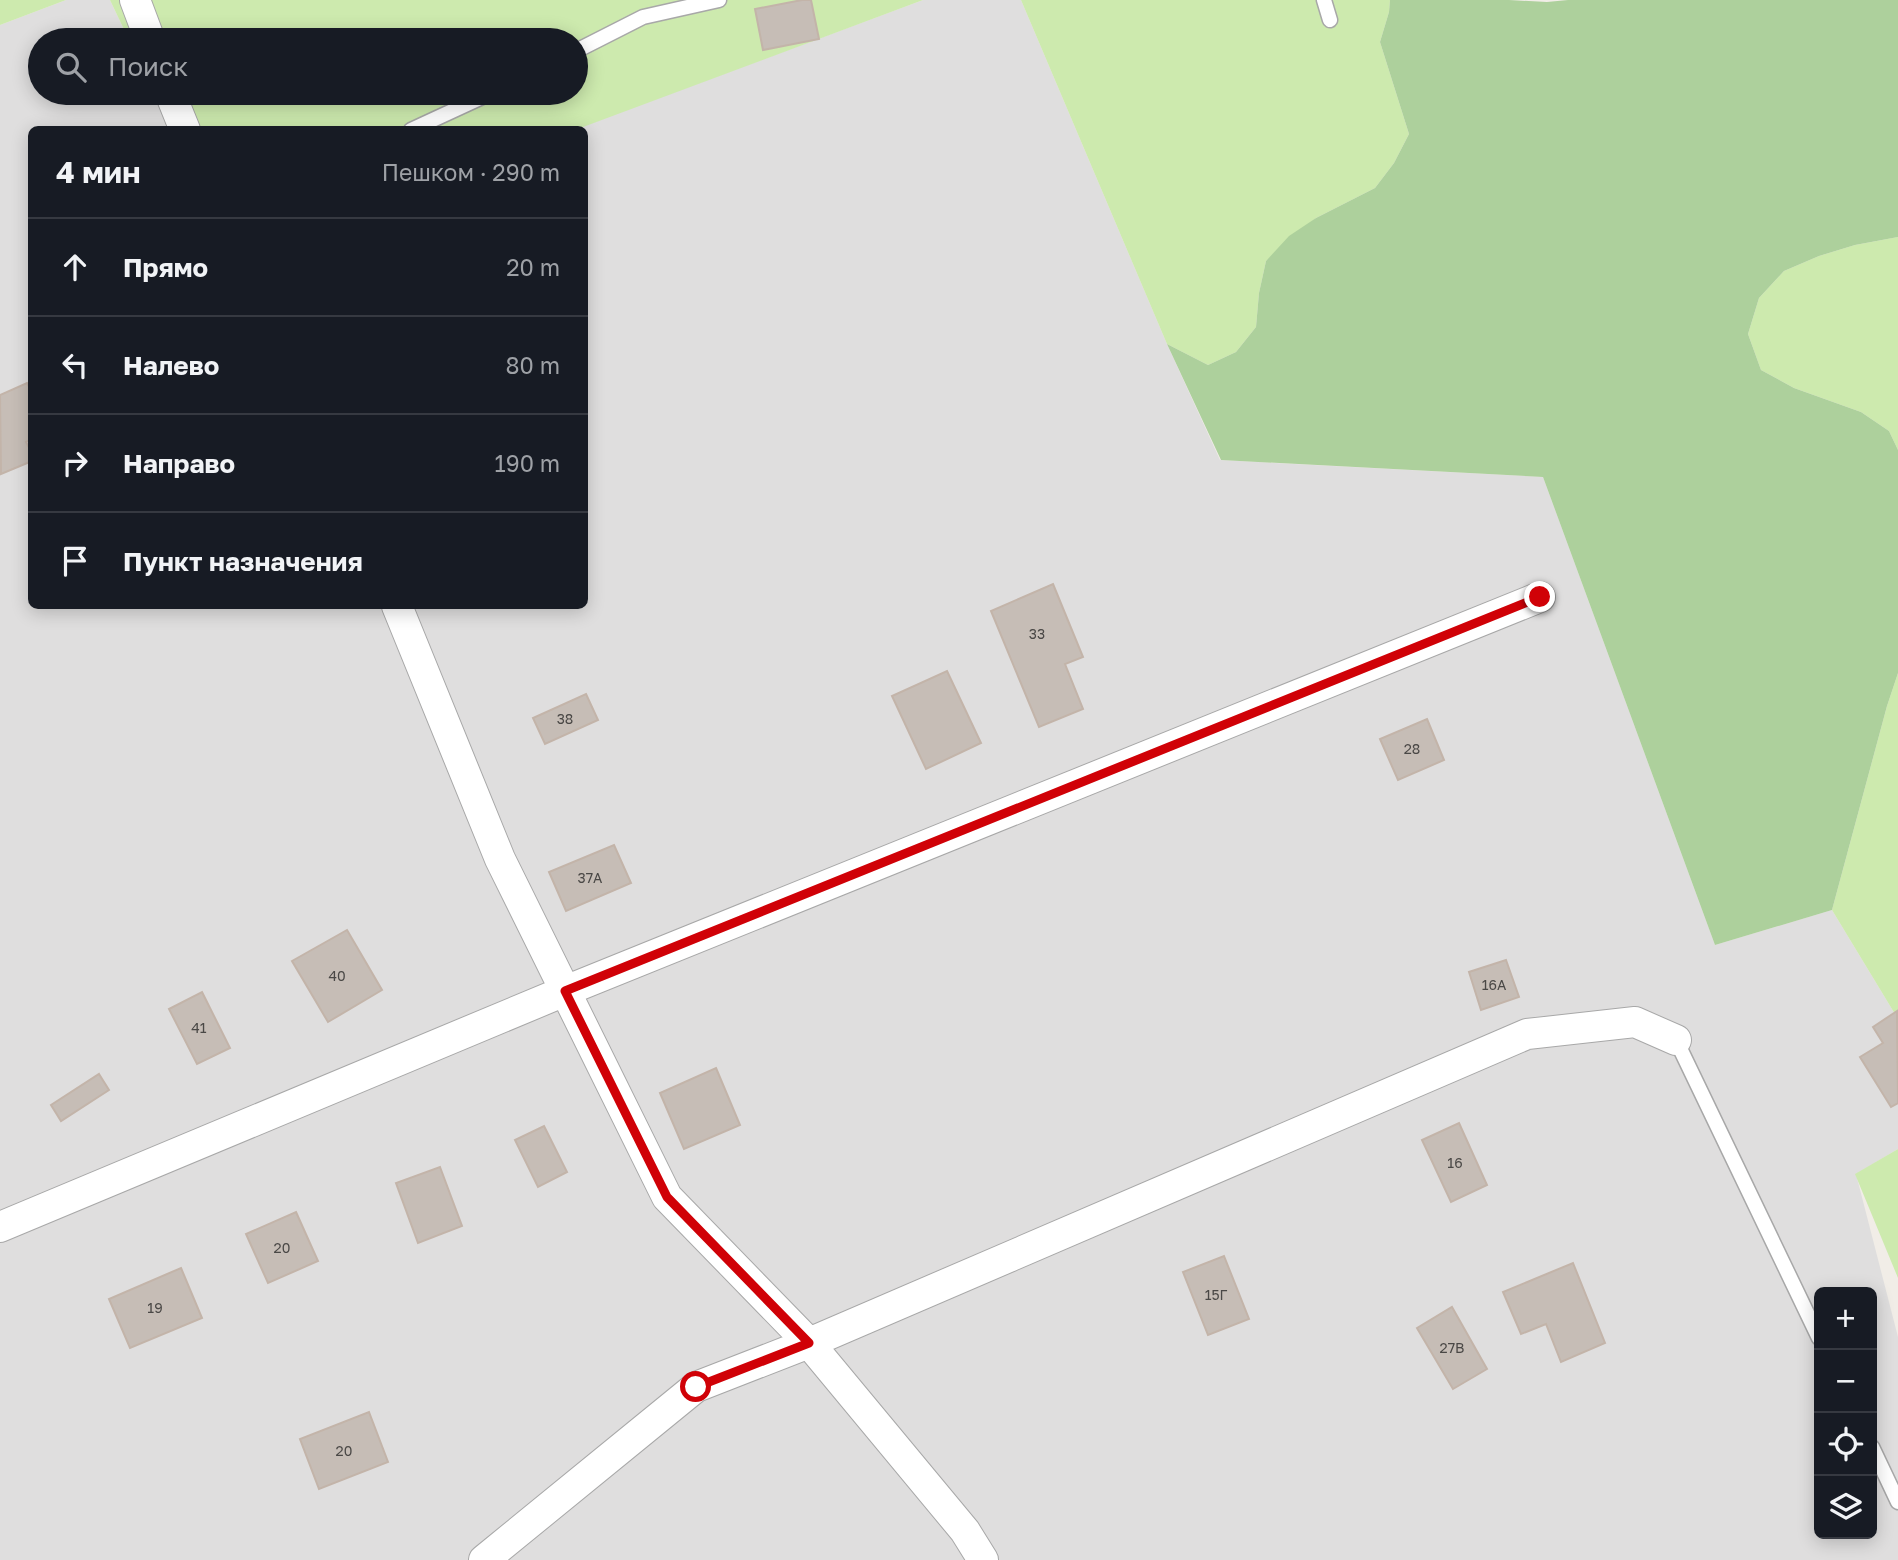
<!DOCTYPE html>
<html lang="ru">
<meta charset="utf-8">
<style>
:root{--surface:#171b24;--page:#20242c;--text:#f1f3f6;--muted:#9ea1a6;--line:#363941}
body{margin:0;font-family:"Golos Text",sans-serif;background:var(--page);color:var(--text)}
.controls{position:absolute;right:21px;bottom:21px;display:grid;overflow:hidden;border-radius:10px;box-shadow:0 4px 18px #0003}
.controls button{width:63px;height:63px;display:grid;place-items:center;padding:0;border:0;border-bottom:2px solid var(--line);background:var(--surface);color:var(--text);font:35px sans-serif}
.stop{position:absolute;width:21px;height:21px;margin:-16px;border:5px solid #d00107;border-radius:50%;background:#fff}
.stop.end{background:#d00107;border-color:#fff;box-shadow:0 2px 7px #0008}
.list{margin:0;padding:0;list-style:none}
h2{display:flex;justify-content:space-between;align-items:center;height:91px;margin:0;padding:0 28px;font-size:30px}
h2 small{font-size:23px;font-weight:400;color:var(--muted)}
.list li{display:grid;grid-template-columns:46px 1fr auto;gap:21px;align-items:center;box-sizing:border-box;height:98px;padding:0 28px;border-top:2px solid var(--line)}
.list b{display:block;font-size:26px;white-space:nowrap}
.list em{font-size:23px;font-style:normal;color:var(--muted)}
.icon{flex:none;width:38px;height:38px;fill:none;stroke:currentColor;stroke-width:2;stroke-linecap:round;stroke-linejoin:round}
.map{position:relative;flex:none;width:1898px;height:1560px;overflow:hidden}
.search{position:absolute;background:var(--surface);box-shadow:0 4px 18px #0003;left:28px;top:28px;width:560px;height:77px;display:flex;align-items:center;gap:18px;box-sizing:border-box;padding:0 24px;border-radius:38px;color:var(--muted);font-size:26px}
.panel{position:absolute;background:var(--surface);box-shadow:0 4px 18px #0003;left:28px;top:126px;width:560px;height:483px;border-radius:10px}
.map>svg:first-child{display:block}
</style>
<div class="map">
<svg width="1898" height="1560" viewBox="0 0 1898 1560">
<rect width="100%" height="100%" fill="#f1ede7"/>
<path fill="#dfdede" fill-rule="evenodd" d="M 66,0 L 110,0 L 129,40 L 40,40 L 40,93 L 155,93 L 173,129 L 32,130 L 32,606 L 584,606 L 584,130 L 575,129 L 923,0 L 1021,0 L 1167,344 L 1220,460 L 1543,477 L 1715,945 L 1832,910 L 1898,1019 L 1898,1149 L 1856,1174 L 1898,1337 L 1898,1560 L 0,1560 L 0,25 ZM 1819,1292 L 1872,1292 L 1872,1534 L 1819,1534 Z"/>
<path fill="#cdeaae" d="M 0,0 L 66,0 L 0,25 Z
M 110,0 L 923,0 L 575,130 L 173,129 L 155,93 L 576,93 L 576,40 L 129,40 Z
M 1021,0 L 1390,0 L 1389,12 L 1380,42 L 1409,134 L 1394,163 L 1375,188 L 1316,218 L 1266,261 L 1259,293 L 1256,327 L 1236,352 L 1208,365 L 1167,344 Z
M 1898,237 L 1898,450 L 1889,431 L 1861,412 L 1794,388 L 1761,370 L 1748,334 L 1759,298 L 1784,271 L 1819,256 L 1855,245 Z
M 1898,673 L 1898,1019 L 1832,910 L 1887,706 Z
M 1898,1149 L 1898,1278 L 1855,1174 Z"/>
<path fill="#add09c" d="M 1390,0 L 1509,0 L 1547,2 L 1568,0 L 1898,0 L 1898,237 L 1855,245 L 1819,256 L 1784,271 L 1759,298 L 1748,334 L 1761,370 L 1794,388 L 1861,412 L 1889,431 L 1898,450 L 1898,673 L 1887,706 L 1832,910 L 1715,945 L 1543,477 L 1221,460 L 1167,344 L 1208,365 L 1236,352 L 1256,327 L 1259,293 L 1266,261 L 1289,236 L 1316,218 L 1375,188 L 1394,163 L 1409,134 L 1380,42 L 1389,12 Z"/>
<path fill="#c6bdb6" stroke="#c3b4a9" stroke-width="2" d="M 802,0 L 811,0 L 819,39 L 763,50 L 755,9 Z
M 27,383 L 32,392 L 32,439 L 26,442 L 32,453 L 32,461 L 1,474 L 0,395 Z
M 1053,584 L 1083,657 L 1065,664 L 1083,709 L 1039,727 L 991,611 Z
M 947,671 L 981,743 L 926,769 L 892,696 Z
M 586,694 L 598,720 L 545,744 L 533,718 Z
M 1427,719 L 1444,760 L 1398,780 L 1380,739 Z
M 614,845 L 631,883 L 566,911 L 549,872 Z
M 347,930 L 382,990 L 328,1022 L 292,961 Z
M 1506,960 L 1519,997 L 1481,1010 L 1469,972 Z
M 202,992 L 230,1048 L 197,1064 L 169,1009 Z
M 1897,1011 L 1898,1103 L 1891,1107 L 1860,1057 L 1883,1043 L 1873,1027 Z
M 716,1068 L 740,1125 L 684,1149 L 660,1093 Z
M 99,1074 L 109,1090 L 61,1121 L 51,1105 Z
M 1459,1123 L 1487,1185 L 1451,1202 L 1422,1140 Z
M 544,1126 L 567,1172 L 538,1187 L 515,1140 Z
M 440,1167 L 462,1226 L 418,1243 L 396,1183 Z
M 296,1212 L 318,1261 L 268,1283 L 246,1234 Z
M 1224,1256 L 1249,1319 L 1208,1335 L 1183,1272 Z
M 1573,1263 L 1605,1343 L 1561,1362 L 1546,1324 L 1521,1334 L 1503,1292 Z
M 181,1268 L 202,1318 L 130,1348 L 109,1299 Z
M 1452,1307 L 1487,1369 L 1453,1389 L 1417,1328 Z
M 369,1412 L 388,1462 L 319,1489 L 300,1439 Z"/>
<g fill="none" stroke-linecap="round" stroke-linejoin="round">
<defs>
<path id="lane" d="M 1324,0 L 1330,20
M 576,51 L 643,17 L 719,0
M 411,130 L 491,93
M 1676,1040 L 1819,1338
M 1872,1447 L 1898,1502"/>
<path id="street" d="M 135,0 L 150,40
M 170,93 L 185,130
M 397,606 L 500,859 L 667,1197 L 809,1343 L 965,1531 L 983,1560
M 0,1227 L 565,991 L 1540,597
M 484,1560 L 696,1387 L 809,1343 L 1527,1034 L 1635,1022 L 1676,1040"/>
</defs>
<use href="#lane" stroke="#a8a8a8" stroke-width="17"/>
<use href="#street" stroke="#a8a8a8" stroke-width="32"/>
<use href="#lane" stroke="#fff" stroke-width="14"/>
<use href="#street" stroke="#fff" stroke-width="30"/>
</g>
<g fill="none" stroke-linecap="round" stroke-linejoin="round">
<path stroke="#d00107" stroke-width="9" d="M 696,1387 L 809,1343 L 667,1197 L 565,991 L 1540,597"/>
</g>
<g text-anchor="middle" stroke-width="7" stroke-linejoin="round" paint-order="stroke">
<g font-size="14" fill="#4a4846">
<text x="1037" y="639">33</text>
<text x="565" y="724">38</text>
<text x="1412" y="754">28</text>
<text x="590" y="883">37А</text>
<text x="337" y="981">40</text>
<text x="1494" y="990">16А</text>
<text x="199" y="1033">41</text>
<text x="1455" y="1168">16</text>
<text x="282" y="1253">20</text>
<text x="1216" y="1300">15Г</text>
<text x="155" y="1313">19</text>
<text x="1452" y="1353">27В</text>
<text x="344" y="1456">20</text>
</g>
</g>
</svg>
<div class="controls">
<button>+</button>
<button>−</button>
<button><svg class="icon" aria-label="locate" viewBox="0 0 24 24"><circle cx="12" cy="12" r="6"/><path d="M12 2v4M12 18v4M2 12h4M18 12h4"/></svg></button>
<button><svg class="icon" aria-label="layers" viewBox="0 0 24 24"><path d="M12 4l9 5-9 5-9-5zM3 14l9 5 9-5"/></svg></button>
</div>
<div class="stop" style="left:696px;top:1387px"></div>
<div class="stop end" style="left:1540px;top:597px"></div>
<div class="search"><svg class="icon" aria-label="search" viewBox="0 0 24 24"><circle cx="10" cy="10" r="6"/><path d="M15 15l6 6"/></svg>Поиск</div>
<section class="panel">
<h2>4 мин<small>Пешком · 290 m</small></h2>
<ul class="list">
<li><svg class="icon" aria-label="ahead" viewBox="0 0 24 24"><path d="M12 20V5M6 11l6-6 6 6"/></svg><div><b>Прямо</b></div><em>20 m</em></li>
<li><svg class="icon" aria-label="left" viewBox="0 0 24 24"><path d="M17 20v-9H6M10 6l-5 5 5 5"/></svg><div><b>Налево</b></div><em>80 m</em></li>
<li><svg class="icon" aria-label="right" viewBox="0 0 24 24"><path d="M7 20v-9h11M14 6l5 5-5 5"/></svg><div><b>Направо</b></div><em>190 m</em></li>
<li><svg class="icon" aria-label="arrive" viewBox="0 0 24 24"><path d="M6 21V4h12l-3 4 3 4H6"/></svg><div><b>Пункт назначения</b></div></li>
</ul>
</section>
</div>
